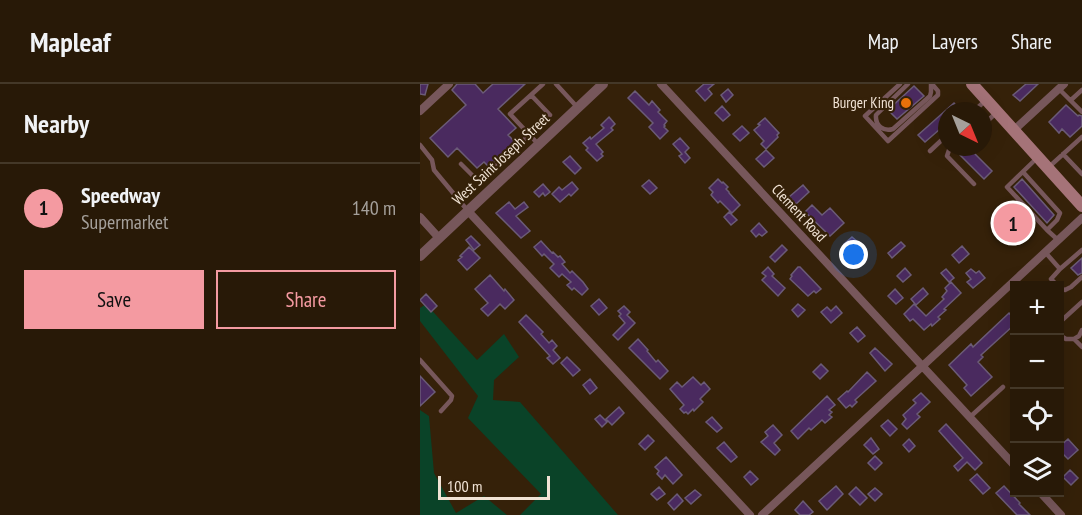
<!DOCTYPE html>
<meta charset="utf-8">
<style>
:root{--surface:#281907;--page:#342615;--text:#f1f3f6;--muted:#a5a09b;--line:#443828;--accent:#f49aa1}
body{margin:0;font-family:"PT Sans Narrow",sans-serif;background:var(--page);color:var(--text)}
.controls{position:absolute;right:18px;bottom:18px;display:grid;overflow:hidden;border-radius:0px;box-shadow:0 6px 24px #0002}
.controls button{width:54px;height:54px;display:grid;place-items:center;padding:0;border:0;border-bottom:2px solid var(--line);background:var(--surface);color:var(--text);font:30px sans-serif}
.compass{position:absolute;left:518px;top:18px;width:54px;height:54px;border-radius:50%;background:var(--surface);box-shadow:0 6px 24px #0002;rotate:137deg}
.scale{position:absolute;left:18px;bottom:15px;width:112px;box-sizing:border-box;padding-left:6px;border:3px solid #f1e3d5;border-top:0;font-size:16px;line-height:21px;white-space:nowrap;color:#f1e3d5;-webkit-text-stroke:4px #352109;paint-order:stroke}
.you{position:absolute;left:434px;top:171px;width:21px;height:21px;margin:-15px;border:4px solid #fff;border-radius:50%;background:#1a73e8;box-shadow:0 0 0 9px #1a73e833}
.badge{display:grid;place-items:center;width:39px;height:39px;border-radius:50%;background:var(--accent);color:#111;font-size:20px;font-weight:700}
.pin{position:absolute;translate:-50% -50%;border:3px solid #fff;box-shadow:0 2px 6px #0006}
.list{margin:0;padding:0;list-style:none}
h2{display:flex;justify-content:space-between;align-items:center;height:78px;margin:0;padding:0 24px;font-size:26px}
h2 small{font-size:20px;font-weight:400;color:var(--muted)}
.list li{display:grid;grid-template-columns:39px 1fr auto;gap:18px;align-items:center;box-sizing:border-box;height:90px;padding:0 24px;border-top:2px solid var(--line)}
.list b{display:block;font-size:22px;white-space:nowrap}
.list p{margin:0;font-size:20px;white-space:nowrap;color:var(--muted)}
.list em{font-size:20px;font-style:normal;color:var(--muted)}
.actions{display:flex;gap:12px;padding:18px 24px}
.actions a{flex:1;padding:14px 0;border:2px solid var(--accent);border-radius:0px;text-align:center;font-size:21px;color:var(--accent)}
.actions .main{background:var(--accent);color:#111}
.icon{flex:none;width:33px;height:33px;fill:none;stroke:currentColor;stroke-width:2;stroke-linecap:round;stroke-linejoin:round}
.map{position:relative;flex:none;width:662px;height:431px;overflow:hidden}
header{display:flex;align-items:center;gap:36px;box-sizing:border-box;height:84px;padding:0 30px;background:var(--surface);border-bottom:2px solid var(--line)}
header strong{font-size:28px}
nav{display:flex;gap:33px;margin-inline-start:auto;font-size:21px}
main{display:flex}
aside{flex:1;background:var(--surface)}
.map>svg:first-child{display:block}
</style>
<header>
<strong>Mapleaf</strong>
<nav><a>Map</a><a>Layers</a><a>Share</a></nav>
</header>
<main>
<aside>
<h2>Nearby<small></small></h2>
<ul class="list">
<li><span class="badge">1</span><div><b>Speedway</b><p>Supermarket</p></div><em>140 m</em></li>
</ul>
<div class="actions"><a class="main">Save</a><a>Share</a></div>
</aside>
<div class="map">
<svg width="662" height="431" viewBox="0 0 662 431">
<rect width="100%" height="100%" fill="#352109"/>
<path fill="#0a4328" d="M 6,220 L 57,276 L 84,250 L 99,273 L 74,296 L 73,316 L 100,318 L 198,431 L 100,431 L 121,410 L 48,334 L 58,312 L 0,237 L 0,224 Z
M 0,326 L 9,332 L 14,389 L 36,429 L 64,412 L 87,431 L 0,431 Z"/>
<path fill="#4a2a5f" stroke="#6b5b77" stroke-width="1.5" d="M 0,0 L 8,0 L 5,11 L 0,10 Z
M 37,0 L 55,0 L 63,9 L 73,0 L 105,0 L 78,25 L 96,44 L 88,51 L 95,58 L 69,83 L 64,78 L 57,84 L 37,64 L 28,73 L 10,54 L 46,21 L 32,6 Z
M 284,0 L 294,0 L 288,5 L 292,10 L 285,17 L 276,7 Z
M 606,0 L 618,0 L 600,17 L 593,11 Z
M 494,2 L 504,12 L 477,35 L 468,26 Z
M 308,5 L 313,11 L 306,18 L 301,11 Z
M 215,7 L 229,21 L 232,17 L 240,26 L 238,28 L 247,37 L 244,41 L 245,42 L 244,43 L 248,47 L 240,55 L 229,43 L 233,39 L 208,14 Z
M 534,19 L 541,27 L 527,27 L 527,39 L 505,58 L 498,51 Z
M 646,21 L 658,32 L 659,31 L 662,32 L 662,42 L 650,53 L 642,45 L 639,49 L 629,38 Z
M 302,22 L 310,31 L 303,37 L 295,29 Z
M 189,33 L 195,40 L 191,44 L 193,46 L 176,60 L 183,68 L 181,70 L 183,72 L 177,77 L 166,66 L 168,64 L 163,59 L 170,53 L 171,55 L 184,44 L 181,41 Z
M 345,34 L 359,49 L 357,51 L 358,53 L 346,65 L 341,60 L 344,57 L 334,46 L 340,41 L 338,40 Z
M 322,42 L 329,49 L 320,57 L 313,50 Z
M 260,54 L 269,64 L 265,68 L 270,74 L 265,79 L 259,72 L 262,70 L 253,60 Z
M 538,63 L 548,63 L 572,87 L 564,95 L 535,66 Z
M 346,66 L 354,74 L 344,83 L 336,75 Z
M 150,72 L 161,84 L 155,90 L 143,78 Z
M 298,95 L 302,99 L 303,98 L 308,103 L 306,105 L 309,108 L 309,109 L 320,121 L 312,129 L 300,117 L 298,119 L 291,111 L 293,108 L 289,104 Z
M 602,95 L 634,131 L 627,139 L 594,103 Z
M 229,96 L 237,104 L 230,110 L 222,102 Z
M 152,98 L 158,105 L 151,112 L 149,110 L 140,118 L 132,110 L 139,103 L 142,106 Z
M 123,100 L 130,108 L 125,112 L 123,109 L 119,113 L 114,108 Z
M 383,101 L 389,108 L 376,120 L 369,113 Z
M 89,118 L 95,125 L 104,118 L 108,123 L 96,132 L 110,147 L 101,154 L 76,129 Z
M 392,121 L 402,131 L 410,124 L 424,139 L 410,152 L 385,128 Z
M 588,124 L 608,145 L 595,157 L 575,135 Z
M 309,128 L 317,136 L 311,141 L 304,133 Z
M 339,139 L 347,148 L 342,152 L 339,150 L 336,153 L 331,147 Z
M 51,152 L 60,161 L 54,166 L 46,156 Z
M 432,153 L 446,165 L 443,168 L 447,171 L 440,178 L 424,160 Z
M 121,157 L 132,169 L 133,168 L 138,173 L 140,172 L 145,178 L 142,180 L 150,189 L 152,187 L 163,198 L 168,205 L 162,211 L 154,204 L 152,206 L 147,201 L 151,198 L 142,190 L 139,193 L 130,184 L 134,180 L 124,170 L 122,172 L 114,163 Z
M 481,158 L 485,162 L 472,174 L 468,169 Z
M 362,161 L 367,166 L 355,178 L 350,173 Z
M 542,162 L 549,170 L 539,179 L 532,171 Z
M 49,163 L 60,174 L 47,186 L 38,176 L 42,173 L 40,172 Z
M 662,174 L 662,189 L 658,191 L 651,184 Z
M 348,183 L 354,190 L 352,192 L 365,204 L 358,212 L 342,196 L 346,192 L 342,189 Z
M 378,183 L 380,183 L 401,205 L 396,209 L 394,207 L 388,212 L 370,195 L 372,192 L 371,191 Z
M 485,184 L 491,191 L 483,198 L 477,192 Z
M 526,185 L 534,194 L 529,198 L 521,189 Z
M 551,185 L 556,189 L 559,187 L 565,194 L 553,204 L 547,198 L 551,195 L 546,189 Z
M 70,191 L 84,207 L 85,205 L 94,216 L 85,225 L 80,220 L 68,232 L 61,225 L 68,219 L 55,205 Z
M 531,198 L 541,209 L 524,225 L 526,226 L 518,233 L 520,235 L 512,242 L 511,240 L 504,246 L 493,235 L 490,237 L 484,230 L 494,220 L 506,232 L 524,215 L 522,213 L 527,207 L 525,204 Z
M 503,204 L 508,210 L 496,221 L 491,215 Z
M 475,205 L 483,214 L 476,220 L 468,212 Z
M 6,210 L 17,222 L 11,228 L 0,216 Z
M 179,215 L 187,224 L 179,231 L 171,222 Z
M 378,220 L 385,226 L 378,233 L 372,226 Z
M 204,222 L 210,228 L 207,231 L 215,239 L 198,256 L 193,251 L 205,239 L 199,232 L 201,230 L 198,227 Z
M 416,222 L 422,229 L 411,239 L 401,228 L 407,223 L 411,227 Z
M 589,229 L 594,235 L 594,241 L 561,271 L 563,273 L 558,278 L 572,293 L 551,312 L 544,304 L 547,301 L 529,281 L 551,260 L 553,263 Z
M 106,231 L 123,248 L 121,250 L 129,259 L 132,256 L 137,262 L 133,266 L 140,274 L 133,280 L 127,274 L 130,272 L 99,238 Z
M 437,243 L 445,252 L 438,258 L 430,249 Z
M 218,255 L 228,266 L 227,267 L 236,278 L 238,276 L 248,287 L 240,295 L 209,264 Z
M 455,264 L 472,280 L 465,287 L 450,269 Z
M 147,273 L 160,286 L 153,292 L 141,279 Z
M 401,280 L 408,287 L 400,295 L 393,288 Z
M 447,288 L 456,297 L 435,316 L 437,318 L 432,323 L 430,321 L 426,324 L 418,315 L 427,307 L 428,308 Z
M 0,292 L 15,308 L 0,322 Z
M 273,293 L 281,301 L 284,298 L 290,305 L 280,315 L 283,318 L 274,327 L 273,325 L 268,330 L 266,328 L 264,329 L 260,325 L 264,321 L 250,305 L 257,298 L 262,303 Z
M 170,295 L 177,304 L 170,310 L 163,301 Z
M 501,309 L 510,318 L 497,330 L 500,333 L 487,345 L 482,340 L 486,335 L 483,331 L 496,319 L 493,316 Z
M 407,312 L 415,321 L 409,326 L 412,328 L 409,331 L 412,333 L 405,339 L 402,336 L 391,346 L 389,344 L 378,355 L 371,347 Z
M 199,323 L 204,329 L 192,341 L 186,335 Z
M 180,331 L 187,338 L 182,343 L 175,335 Z
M 292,333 L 302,344 L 297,348 L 286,338 Z
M 468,336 L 477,345 L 470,352 L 461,342 Z
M 526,340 L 562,379 L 555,386 L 547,378 L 538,387 L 534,382 L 543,374 L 519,347 Z
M 353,341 L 362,351 L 354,359 L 360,366 L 355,371 L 341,358 L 348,352 L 345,348 Z
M 228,351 L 234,357 L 225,366 L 219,360 Z
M 451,354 L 459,365 L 453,370 L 444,361 Z
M 489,355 L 495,362 L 489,368 L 483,361 Z
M 648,355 L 658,366 L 648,375 L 639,366 L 639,363 Z
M 304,358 L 317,373 L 311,378 L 297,364 Z
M 455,372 L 462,379 L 455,386 L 448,379 Z
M 246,373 L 262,391 L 253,400 L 245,391 L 242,395 L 237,390 L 239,387 L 235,383 Z
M 650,386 L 658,394 L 651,401 L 643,393 Z
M 330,387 L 338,395 L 331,401 L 324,393 Z
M 557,390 L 570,404 L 563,410 L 550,396 Z
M 416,402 L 423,410 L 407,426 L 399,417 Z
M 584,402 L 600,419 L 599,420 L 610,431 L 597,431 L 576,409 Z
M 239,403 L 245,410 L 237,416 L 231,410 Z
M 436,403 L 447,414 L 440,421 L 429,410 Z
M 455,404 L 462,410 L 455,417 L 448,410 Z
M 275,406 L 281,411 L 271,420 L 265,414 Z
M 257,410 L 263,417 L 254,426 L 248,419 Z
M 383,417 L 393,428 L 389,431 L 380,431 L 375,426 Z"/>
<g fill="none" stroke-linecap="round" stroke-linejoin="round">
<path stroke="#77575b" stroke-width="4.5" d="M 136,0 L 158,24
M 480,0 L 445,32 L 468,57 L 518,11 L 518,7 L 512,0
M 488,0 L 456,31 C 455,42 464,48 473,45 L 510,12 L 511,8 L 511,0
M 639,5 L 662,28
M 111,11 L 130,31
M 651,16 L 662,6
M 554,27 L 566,16
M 563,41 L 575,30
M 0,61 L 12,76 L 14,86 L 48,127
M 119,61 L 90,30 L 123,0
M 531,63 L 529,66 L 527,72 L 554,100
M 510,67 L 527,51
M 643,70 L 662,90
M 616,75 L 587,103 L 627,146 L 638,156
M 41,80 L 59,98 L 109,51
M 630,82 L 662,53
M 603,88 L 640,129 L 637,136 L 627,146
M 625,168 L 640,185 L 631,195 L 637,201
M 640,185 L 662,166
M 640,204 L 645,206 L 651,203 L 662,193
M 640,241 L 640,238 L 662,218
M 640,248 L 641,252 L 646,255 L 654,255 L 662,263
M 654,255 L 659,252 L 662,246
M 0,276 L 32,312 L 31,316 L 21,327
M 550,333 L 583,303"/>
<path stroke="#77575b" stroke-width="8" d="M 241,0 L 594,381
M 0,27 L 29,0
M 594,46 L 644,0
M 48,127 L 330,431
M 0,133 L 19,154
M 620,408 L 641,431
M 342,431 L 662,134"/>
<path stroke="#77575b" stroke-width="10" d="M 0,172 L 183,0"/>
<path stroke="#a57378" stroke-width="12" d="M 552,0 L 662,122"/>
</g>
<circle fill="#e8710a" stroke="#352109" stroke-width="2" cx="486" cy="19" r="6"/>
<g text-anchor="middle" stroke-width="4.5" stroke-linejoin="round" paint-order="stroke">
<g font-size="15" fill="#f1e3d5" stroke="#352109" text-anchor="end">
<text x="474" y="24">Burger King</text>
</g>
<g font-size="15" fill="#f1e3d5" stroke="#352109">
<text transform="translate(81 75) rotate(-43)" y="5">West Saint Joseph Street</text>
<text transform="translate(379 129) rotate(47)" y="5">Clement Road</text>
</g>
</g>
</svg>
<div class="controls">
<button>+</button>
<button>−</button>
<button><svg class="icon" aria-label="locate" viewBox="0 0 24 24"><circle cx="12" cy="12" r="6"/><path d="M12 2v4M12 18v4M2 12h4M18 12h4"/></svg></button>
<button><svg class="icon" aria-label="layers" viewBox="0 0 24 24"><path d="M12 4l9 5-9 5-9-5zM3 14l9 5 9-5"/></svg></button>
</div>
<svg class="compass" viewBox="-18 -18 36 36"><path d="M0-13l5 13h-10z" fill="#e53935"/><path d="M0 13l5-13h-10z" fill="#a5a09b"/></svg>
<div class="scale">100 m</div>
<div class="you"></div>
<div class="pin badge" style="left:593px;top:139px">1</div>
</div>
</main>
